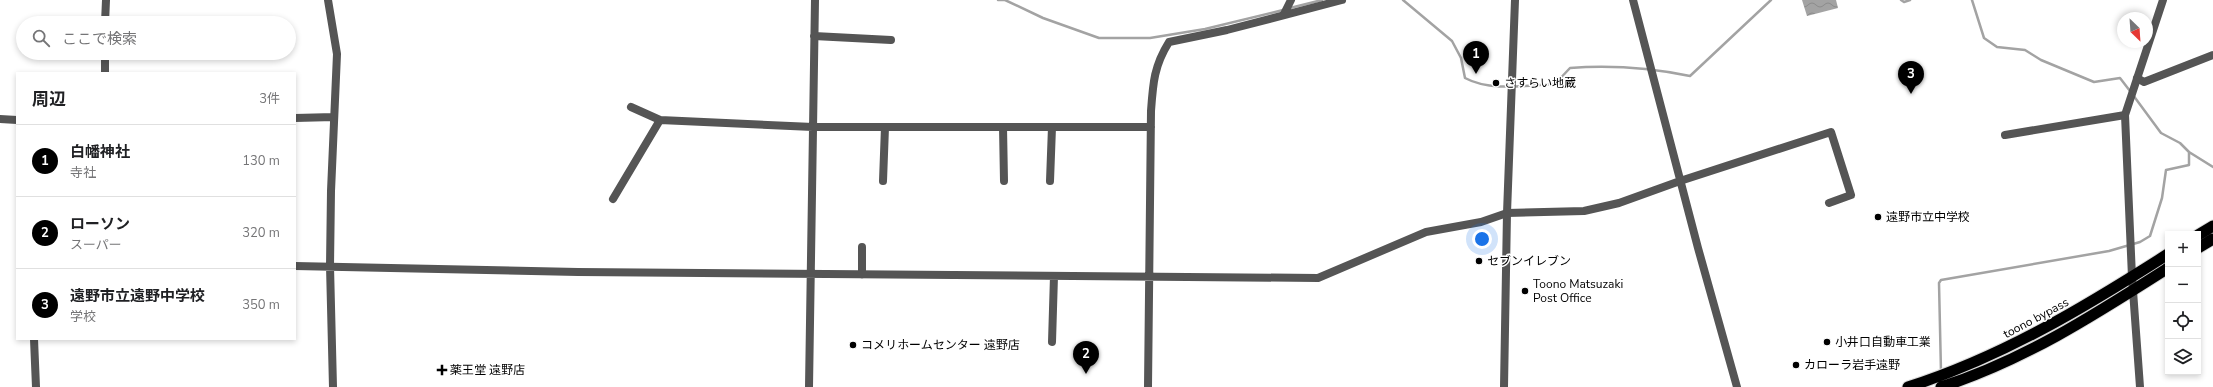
<!DOCTYPE html>
<html lang="ja">
<meta charset="utf-8">
<style>
:root{--surface:#fff;--page:#f2f2f2;--text:#202124;--muted:#757577;--line:#e0e0e0;--accent:#000}
body{margin:0;font-family:"Nunito Sans","Noto Sans JP",sans-serif;background:var(--page);color:var(--text)}
.controls{position:absolute;right:12px;bottom:12px;display:grid;overflow:hidden;border-radius:0px;box-shadow:0 2px 6px #0003}
.controls button{width:36px;height:36px;display:grid;place-items:center;padding:0;border:0;border-bottom:1px solid var(--line);background:var(--surface);color:var(--text);font:20px sans-serif}
.compass{position:absolute;left:2117px;top:12px;width:36px;height:36px;border-radius:50%;background:var(--surface);box-shadow:0 2px 6px #0003;rotate:155deg}
.you{position:absolute;left:1482px;top:239px;width:14px;height:14px;margin:-10px;border:3px solid #fff;border-radius:50%;background:#1a73e8;box-shadow:0 0 0 6px #1a73e833}
.badge{display:grid;place-items:center;width:26px;height:26px;border-radius:50%;background:var(--accent);color:#fff;font-size:13px;font-weight:700}
.pin{position:absolute;translate:-50% -33px;filter:drop-shadow(0 1px 2px #0008)}
.pin::after{content:'';position:absolute;top:21px;width:14px;height:12px;background:inherit;clip-path:polygon(0 0,100% 0,50% 100%)}
.list{margin:0;padding:0;list-style:none}
h2{display:flex;justify-content:space-between;align-items:center;height:52px;margin:0;padding:0 16px;font-size:17px}
h2 small{font-size:13px;font-weight:400;color:var(--muted)}
.list li{display:grid;grid-template-columns:26px 1fr auto;gap:12px;align-items:center;box-sizing:border-box;height:72px;padding:0 16px;border-top:1px solid var(--line)}
.list b{display:block;font-size:15px;white-space:nowrap}
.list p{margin:0;font-size:13px;white-space:nowrap;color:var(--muted)}
.list em{font-size:13px;font-style:normal;color:var(--muted)}
.icon{flex:none;width:22px;height:22px;fill:none;stroke:currentColor;stroke-width:2;stroke-linecap:round;stroke-linejoin:round}
.map{position:relative;flex:none;width:2213px;height:387px;overflow:hidden}
.search{position:absolute;background:var(--surface);box-shadow:0 2px 6px #0003;left:16px;top:16px;width:280px;height:44px;display:flex;align-items:center;gap:10px;box-sizing:border-box;padding:0 14px;border-radius:22px;color:var(--muted);font-size:15px}
.panel{position:absolute;background:var(--surface);box-shadow:0 2px 6px #0003;left:16px;top:72px;width:280px;height:268px;border-radius:0px}
.map>svg:first-child{display:block}
</style>
<div class="map">
<svg width="2213" height="387" viewBox="0 0 2213 387">
<defs>
<pattern id="water-waves" width="16" height="10" patternUnits="userSpaceOnUse"><rect width="16" height="10" fill="#a3a3a3"/><path d="M0 5q4-4 8 0t8 0" fill="none" stroke="#8b8b8b"/></pattern>
</defs>
<rect width="100%" height="100%" fill="#fff"/>
<path fill="url(#water-waves)" d="M 1802,0 L 1836,0 L 1838,8 L 1807,16 Z"/>
<g fill="none" stroke-linecap="round" stroke-linejoin="round">
<path stroke="#a3a3a3" stroke-width="2.5" d="M 998,0 L 1005,0 L 1043,18 L 1099,38 L 1150,38 L 1205,29 L 1283,10
M 1403,0 L 1452,41 L 1461,58 L 1465,78 C 1491,92 1527,85 1555,84 L 1570,68 C 1609,65 1651,68 1690,76 L 1771,0
M 1901,0 L 1904,2 L 1910,0
M 1972,0 L 1984,38 L 1997,47 L 2025,50 L 2041,60 L 2094,82 L 2120,78 L 2130,91
M 1290,8 L 1322,0
M 2133,95 L 2161,133 L 2180,143 L 2189,152 L 2213,167
M 1941,372 L 1939,283 L 1941,280 L 2109,251 L 2140,242 L 2150,236 L 2162,198 L 2166,170 L 2189,165 L 2189,152"/>
<defs>
<path id="trunk" d="M 2198,235 L 2213,226
M 2198,248 L 2213,239
M 1908,387 C 2002,357 2085,307 2168,254
M 1941,387 C 2023,361 2096,314 2168,268"/>
</defs>
<use href="#trunk" stroke="#dbdbdb" stroke-width="13"/>
<path stroke="#555" stroke-width="8" d="M 328,0 L 337,54 L 331,191 L 330,266 L 333,387
M 1633,0 L 1698,248 L 1737,387
M 1284,14 L 1291,0
M 105,23 L 106,0
M 814,36 L 891,40
M 105,73 L 105,53
M 2137,78 L 2144,82 L 2213,55
M 631,107 L 660,120
M 295,118 L 334,117
M 0,119 L 17,120
M 1003,127 L 1004,181
M 2005,135 L 2125,115
M 883,181 L 885,127
M 1050,181 L 1052,127
M 613,199 L 660,120 L 813,127 L 1151,127
M 295,266 L 578,272 L 1318,278 L 1426,232 L 1481,222 L 1507,213 L 1584,211 L 1619,203 L 1680,181 L 1831,132 L 1851,195 L 1829,203
M 862,275 L 862,247
M 34,339 L 36,387
M 1052,342 L 1054,276
M 809,387 L 815,0
M 1148,387 L 1151,111 C 1153,83 1154,66 1169,42 L 1227,30 L 1342,0"/>
<path stroke="#555" stroke-width="8" d="M 1504,387 L 1507,213 L 1515,0
M 2140,387 L 2132,277 L 2125,115 L 2163,0"/>
<use href="#trunk" stroke="#000" stroke-width="11"/>
</g>
<g fill="#000" stroke="#fff" stroke-width="1.5">
<circle cx="1496" cy="83" r="4"/>
<circle cx="1878" cy="217" r="4"/>
<circle cx="1479" cy="261" r="4"/>
<circle cx="1525" cy="291" r="4"/>
<circle cx="1827" cy="342" r="4"/>
<circle cx="853" cy="345" r="4"/>
<circle cx="1796" cy="365" r="4"/>
<path d="M440 364h4v4h4v4h-4v4h-4v-4h-4v-4h4z"/>
</g>
<g text-anchor="middle" stroke-width="3" stroke-linejoin="round" paint-order="stroke">
<g font-size="12" fill="#000" stroke="#fff" text-anchor="start">
<text x="1504" y="87">さすらい地蔵</text>
<text x="1886" y="221">遠野市立中学校</text>
<text x="1487" y="265">セブンイレブン</text>
<text x="1533" y="288">Toono Matsuzaki<tspan x="1533" dy="14">Post Office</tspan></text>
<text x="1835" y="346">小井口自動車工業</text>
<text x="861" y="349">コメリホームセンター 遠野店</text>
<text x="1804" y="369">カローラ岩手遠野</text>
<text x="450" y="374">薬王堂 遠野店</text>
</g>
<g font-size="12" fill="#000" stroke="#fff">
<text transform="translate(2036 318) rotate(-28)" y="4">toono bypass</text>
</g>
</g>
</svg>
<div class="controls">
<button>+</button>
<button>−</button>
<button><svg class="icon" aria-label="locate" viewBox="0 0 24 24"><circle cx="12" cy="12" r="6"/><path d="M12 2v4M12 18v4M2 12h4M18 12h4"/></svg></button>
<button><svg class="icon" aria-label="layers" viewBox="0 0 24 24"><path d="M12 4l9 5-9 5-9-5zM3 14l9 5 9-5"/></svg></button>
</div>
<svg class="compass" viewBox="-18 -18 36 36"><path d="M0-13l5 13h-10z" fill="#e53935"/><path d="M0 13l5-13h-10z" fill="#757577"/></svg>
<div class="you"></div>
<div class="pin badge" style="left:1476px;top:74px">1</div>
<div class="pin badge" style="left:1086px;top:374px">2</div>
<div class="pin badge" style="left:1911px;top:94px">3</div>
<div class="search"><svg class="icon" aria-label="search" viewBox="0 0 24 24"><circle cx="10" cy="10" r="6"/><path d="M15 15l6 6"/></svg>ここで検索</div>
<section class="panel">
<h2>周辺<small>3件</small></h2>
<ul class="list">
<li><span class="badge">1</span><div><b>白幡神社</b><p>寺社</p></div><em>130 m</em></li>
<li><span class="badge">2</span><div><b>ローソン</b><p>スーパー</p></div><em>320 m</em></li>
<li><span class="badge">3</span><div><b>遠野市立遠野中学校</b><p>学校</p></div><em>350 m</em></li>
</ul>
</section>
</div>
